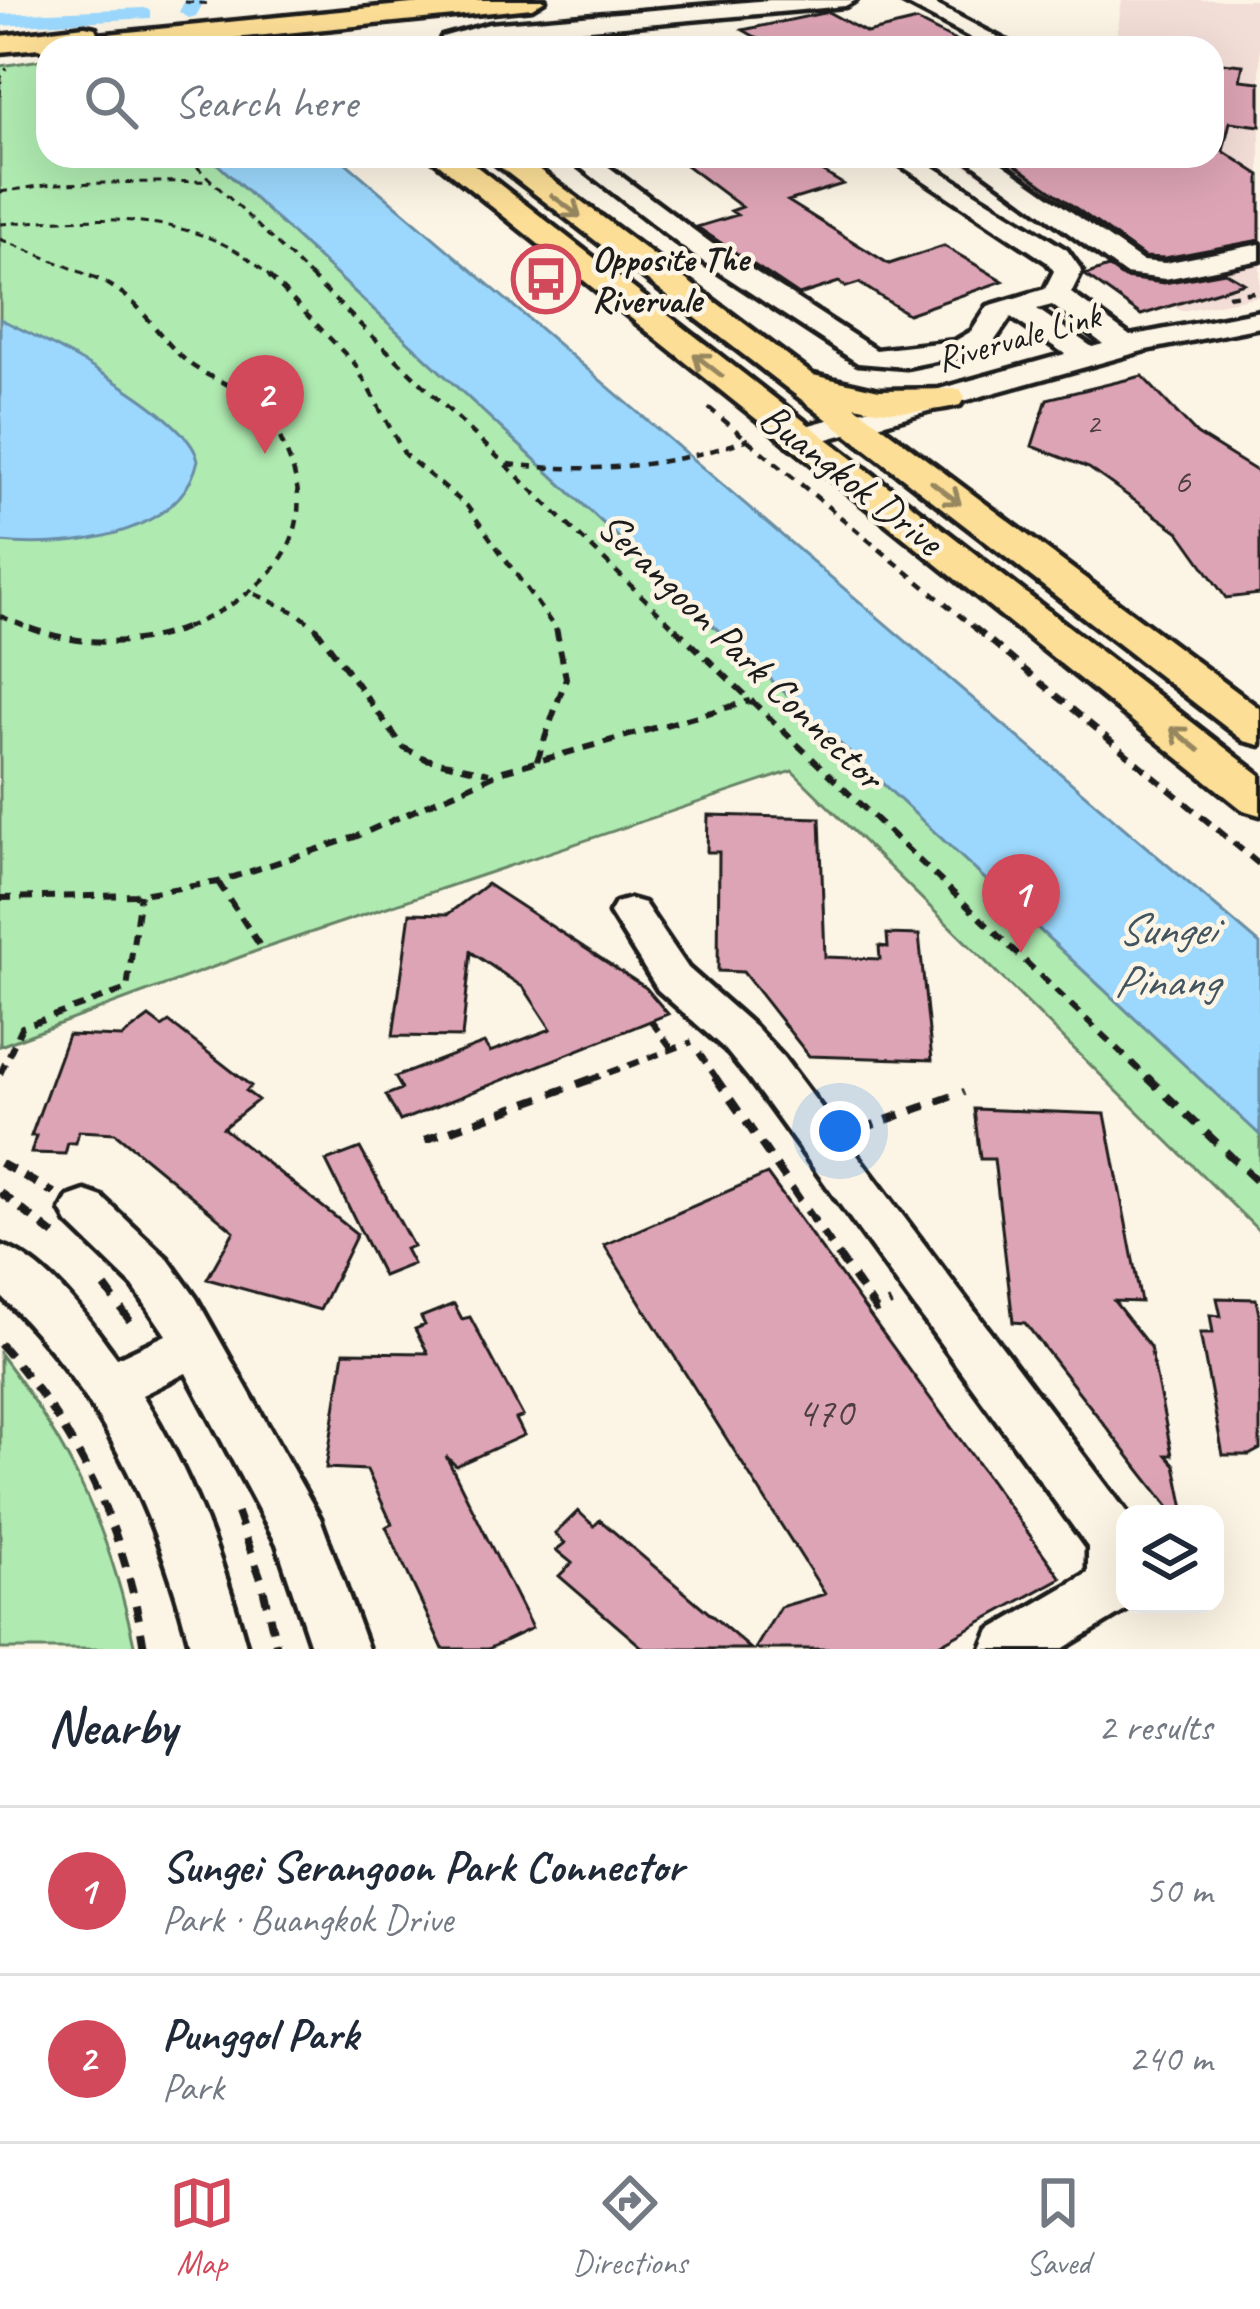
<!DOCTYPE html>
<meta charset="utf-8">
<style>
:root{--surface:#fff;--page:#f6f6f7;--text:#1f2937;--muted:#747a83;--line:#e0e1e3;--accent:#d1495b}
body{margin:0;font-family:Caveat,sans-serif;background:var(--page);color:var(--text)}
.controls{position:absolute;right:36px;bottom:36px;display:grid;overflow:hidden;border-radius:24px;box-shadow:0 12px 48px #0002}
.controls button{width:108px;height:108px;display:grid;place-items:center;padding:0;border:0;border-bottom:3px solid var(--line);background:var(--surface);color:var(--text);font:60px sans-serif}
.you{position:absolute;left:840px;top:1131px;width:42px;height:42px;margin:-30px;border:9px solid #fff;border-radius:50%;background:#1a73e8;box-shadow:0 0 0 18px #1a73e833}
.badge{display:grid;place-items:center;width:78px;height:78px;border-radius:50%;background:var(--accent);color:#fff;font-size:39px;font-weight:700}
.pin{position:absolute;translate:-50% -99px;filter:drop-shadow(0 3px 6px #0008)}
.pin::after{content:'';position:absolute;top:63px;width:42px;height:36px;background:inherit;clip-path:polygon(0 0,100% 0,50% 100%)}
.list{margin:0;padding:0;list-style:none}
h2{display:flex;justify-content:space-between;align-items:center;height:156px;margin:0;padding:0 48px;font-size:51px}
h2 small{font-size:39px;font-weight:400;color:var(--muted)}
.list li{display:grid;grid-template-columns:78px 1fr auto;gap:36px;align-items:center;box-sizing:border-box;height:168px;padding:0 48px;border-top:3px solid var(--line)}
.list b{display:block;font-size:45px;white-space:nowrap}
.list p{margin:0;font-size:39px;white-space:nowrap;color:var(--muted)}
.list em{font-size:39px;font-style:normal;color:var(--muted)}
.icon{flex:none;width:66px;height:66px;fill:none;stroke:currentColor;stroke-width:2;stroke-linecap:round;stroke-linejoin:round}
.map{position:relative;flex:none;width:1260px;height:1649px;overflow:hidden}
.search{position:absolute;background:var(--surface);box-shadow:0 12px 48px #0002;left:36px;right:36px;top:36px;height:132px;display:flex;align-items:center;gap:30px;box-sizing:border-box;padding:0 42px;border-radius:36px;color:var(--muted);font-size:45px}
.sheet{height:492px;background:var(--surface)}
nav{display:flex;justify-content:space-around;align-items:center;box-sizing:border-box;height:168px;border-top:3px solid var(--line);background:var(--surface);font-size:33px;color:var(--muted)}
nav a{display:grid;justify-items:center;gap:6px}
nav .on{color:var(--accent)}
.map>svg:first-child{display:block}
</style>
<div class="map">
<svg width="1260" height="1649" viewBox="0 0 1260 1649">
<rect width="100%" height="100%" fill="#fcf5e5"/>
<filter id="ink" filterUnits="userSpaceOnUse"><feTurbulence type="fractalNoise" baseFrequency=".00833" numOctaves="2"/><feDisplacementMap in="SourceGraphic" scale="24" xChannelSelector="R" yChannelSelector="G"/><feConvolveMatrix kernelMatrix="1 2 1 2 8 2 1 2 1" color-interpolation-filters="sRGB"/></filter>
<g filter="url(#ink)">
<path fill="#f3ddd7" d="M 1122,0 L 1260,0 L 1260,296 L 1181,311 L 951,156 L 1212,156 L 1212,48 L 1115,48 Z"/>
<path fill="#afeab0" stroke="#668366" stroke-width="3" d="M 48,59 L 48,156 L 209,156 L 1260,1135 L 1260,1232 L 792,771 L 262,949 L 0,1046 L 0,66 Z
M 0,1354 C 73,1450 110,1531 135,1649 L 0,1649 Z"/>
<path fill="#9cd8fd" stroke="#698da3" stroke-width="3" d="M 209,156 L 338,156 L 1260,944 L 1260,1135 Z
M 0,319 C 45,340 187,412 198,460 C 181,538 64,549 0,542 Z"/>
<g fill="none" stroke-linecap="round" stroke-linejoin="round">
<path fill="#9cd8fd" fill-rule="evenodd" d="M 185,0 L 205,0 L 196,16 L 189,18 L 179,12 Z
M 144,8 L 151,10 L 151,18 L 0,26 L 0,14 Z
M 171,39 L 178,41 L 179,48 L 159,48 Z"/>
</g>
<path fill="#dda4b5" stroke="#1c1c1c" stroke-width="3" d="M 828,12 L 867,33 L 917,21 L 970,48 L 775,48 L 743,30 Z
M 1212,62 L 1243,65 L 1240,80 L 1260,82 L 1260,126 L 1230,122 L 1223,151 L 1260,175 L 1260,240 L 1165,258 L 1144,257 L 1003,156 L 1212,156 Z
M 674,156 L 796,156 L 843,184 L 788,201 L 889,264 L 944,246 L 1003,281 L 908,314 L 859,283 L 846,287 L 839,282 L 799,295 L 697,227 L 737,215 L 731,211 L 742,207 Z
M 1108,267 L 1124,278 L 1164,283 L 1225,272 L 1244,283 L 1141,315 L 1085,275 Z
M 1142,376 L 1197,434 L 1260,473 L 1260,594 L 1226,598 L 1179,532 L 1089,468 L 1032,446 L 1047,399 Z
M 708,815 L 820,818 L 825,957 L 880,959 L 879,946 L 888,947 L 887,934 L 919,935 L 932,1060 L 809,1056 L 743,972 L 718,971 L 719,852 L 707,852 Z
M 487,884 L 646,988 L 668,1014 L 400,1121 L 386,1095 L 402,1089 L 395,1077 L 484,1043 L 490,1052 L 551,1029 L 524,988 L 471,952 L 462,1037 L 393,1036 L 410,913 L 448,914 Z
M 149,1017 L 162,1027 L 169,1022 L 251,1086 L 246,1091 L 258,1100 L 223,1128 L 357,1234 L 320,1310 L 207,1279 L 234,1231 L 115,1133 L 79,1131 L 76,1143 L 68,1143 L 65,1154 L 31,1153 L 36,1136 L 31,1136 L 68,1035 L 122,1037 Z
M 974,1109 L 1105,1114 L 1141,1302 L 1114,1301 L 1150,1347 L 1172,1455 L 1166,1455 L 1175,1465 L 1185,1514 L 1174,1514 L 1025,1323 L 1013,1322 L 994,1159 L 980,1159 Z
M 360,1148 L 413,1246 L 405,1249 L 413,1264 L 383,1276 L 326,1161 Z
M 767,1174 L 1061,1578 L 931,1649 L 755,1649 L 780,1607 L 825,1594 L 604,1245 Z
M 1217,1298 L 1256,1299 L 1260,1320 L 1260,1449 L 1249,1455 L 1223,1455 L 1200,1333 L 1213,1333 L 1210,1315 L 1221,1316 Z
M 454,1304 L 462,1319 L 470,1317 L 523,1416 L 516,1419 L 524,1435 L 456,1466 L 446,1456 L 532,1628 L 488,1649 L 443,1649 L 386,1527 L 392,1524 L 367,1470 L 326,1468 L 344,1352 L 428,1353 L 415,1329 L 425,1325 L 421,1317 Z
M 578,1511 L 594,1526 L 600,1520 L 751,1649 L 644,1649 L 559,1576 L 572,1563 L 556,1550 L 565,1543 L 555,1534 Z"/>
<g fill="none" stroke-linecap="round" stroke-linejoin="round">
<defs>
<path id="minor" d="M 770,0 L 856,0 L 845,6 L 490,38 L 460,48 L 438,48 L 442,37 L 489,24 Z
M 899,0 L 927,0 L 1019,48 L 990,48 Z
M 566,156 L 594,156 L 711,243 L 876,350 L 955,341 L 972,331 L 988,306 L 1045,289 L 1054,271 L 1047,262 L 887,156 L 916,156 L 1067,250 L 1082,271 L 1071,293 L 1130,336 L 1260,311 L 1260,327 L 1146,350 L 799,447 L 788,445 L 784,438 L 788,431 L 1065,354 L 1011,317 L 993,343 L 975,353 L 906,367 L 858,363 L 693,255 ZM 1052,305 L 1103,344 L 1092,347 L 1037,309 Z
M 963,156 L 991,156 L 1142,261 L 1165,263 L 1260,244 L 1260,260 L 1165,279 L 1125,274 Z
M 630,899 L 644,903 L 688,968 L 755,1027 L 783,1057 L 1128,1514 L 1125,1604 L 1133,1606 L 1062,1649 L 982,1649 L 990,1630 L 1088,1573 L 1088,1547 L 751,1081 L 725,1049 L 658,990 L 610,913 L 616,903 Z
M 85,1191 L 102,1197 L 167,1258 L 196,1298 L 320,1518 L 368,1649 L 312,1649 L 277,1544 L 186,1373 L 142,1395 C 192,1474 223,1559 247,1649 L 191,1649 C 157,1513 102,1393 0,1295 L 0,1245 C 48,1261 88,1319 117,1358 L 166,1335 L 133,1286 L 68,1223 L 61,1210 L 68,1197 Z"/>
<path id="major" d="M 452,0 L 545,0 L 532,8 L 136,48 L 48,48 L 48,55 L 39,48 L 0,52 L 0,36 L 85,26 L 95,28 L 98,35 Z
M 429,156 L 463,156 L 1260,775 L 1260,815 L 1243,810 Z
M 486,156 L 521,156 L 813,375 L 879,390 L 960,389 L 965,397 L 960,405 C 927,413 888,414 855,406 L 1260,709 L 1260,745 L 1244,741 Z"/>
</defs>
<use href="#minor" stroke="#1c1c1c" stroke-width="9"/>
<use href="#major" stroke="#1c1c1c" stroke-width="9"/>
<path stroke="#1c1c1c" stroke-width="3" stroke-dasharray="8 6" stroke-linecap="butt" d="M 185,2 L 212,4
M 0,97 L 1,77 L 7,68
M 186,156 L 313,279
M 0,192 L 52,184 L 212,181
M 0,224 C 91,217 203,208 272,279
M 0,239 L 98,279"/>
<path stroke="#1c1c1c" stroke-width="4.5" stroke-dasharray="9 8" stroke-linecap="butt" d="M 90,276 C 142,296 147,326 184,359 C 207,380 240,385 262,407 C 273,418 278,433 284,447 C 330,542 258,599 178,631
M 269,276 L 355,364 L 405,455 L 467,506 L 557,631
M 310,276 L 678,631
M 1228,296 L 1260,291
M 709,408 L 978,631
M 508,464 C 591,474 670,467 749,439
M 255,594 L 297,613 L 320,631
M 0,616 L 38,631"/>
<path stroke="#1c1c1c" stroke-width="6" stroke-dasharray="12 9" stroke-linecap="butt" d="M 30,628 C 78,646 136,647 185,628
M 316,628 L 404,748 L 426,759 L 489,773
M 675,628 L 1150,1080
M 975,628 L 1260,865
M 537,761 L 566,678 L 556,628
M 218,882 L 262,949
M 0,898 L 135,895 L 218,882 L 355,837 L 503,771 L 750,701
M 651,1021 L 672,1049
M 699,1053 L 718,1080
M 0,1074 L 22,1027 L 127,989 L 140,894
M 589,1080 L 692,1042"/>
<path stroke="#1c1c1c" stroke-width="8" stroke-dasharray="15 12" stroke-linecap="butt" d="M 715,1077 L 876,1310 L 891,1303
M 1147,1077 L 1260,1184
M 861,1129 L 964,1092
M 425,1140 L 597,1077
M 0,1163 L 54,1193
M 0,1192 L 54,1235
M 105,1287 L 136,1329
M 0,1344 C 78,1431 127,1533 144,1649
M 237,1513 L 261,1579 L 277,1649"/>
<use href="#minor" fill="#fcf5e5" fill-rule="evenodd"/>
<use href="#major" fill="#fcde96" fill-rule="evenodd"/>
</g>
<defs><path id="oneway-shaft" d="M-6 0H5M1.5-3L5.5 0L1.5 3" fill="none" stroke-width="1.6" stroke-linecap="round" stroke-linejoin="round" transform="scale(3)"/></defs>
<g stroke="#97875f">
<use href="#oneway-shaft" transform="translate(566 206) rotate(37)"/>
<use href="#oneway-shaft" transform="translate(708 365) rotate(-142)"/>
<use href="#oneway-shaft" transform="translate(946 493) rotate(37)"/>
<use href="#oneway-shaft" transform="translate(1185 739) rotate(-141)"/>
</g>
</g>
<defs>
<symbol id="bus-ring" viewBox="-11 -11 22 22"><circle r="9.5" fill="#fcf5e5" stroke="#d1495b" stroke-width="1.5"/><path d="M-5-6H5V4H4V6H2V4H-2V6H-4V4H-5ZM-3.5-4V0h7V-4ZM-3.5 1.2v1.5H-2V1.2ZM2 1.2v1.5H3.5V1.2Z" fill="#d1495b"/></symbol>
</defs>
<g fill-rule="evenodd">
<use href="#bus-ring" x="508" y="241" width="76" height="76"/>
</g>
<g text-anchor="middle" stroke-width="9" stroke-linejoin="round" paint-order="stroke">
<g font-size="30" fill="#4c3e42">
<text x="1093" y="433">2</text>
</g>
<g font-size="36" font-weight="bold" fill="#1c1c1c" stroke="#fcf5e5" text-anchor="start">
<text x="592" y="271">Opposite The<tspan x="592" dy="41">Rivervale</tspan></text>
</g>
<g font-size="36" fill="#1c1c1c" stroke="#fcf5e5">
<text transform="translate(1018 336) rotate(-16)" y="13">Rivervale Link</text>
</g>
<g font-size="36" fill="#4c3e42">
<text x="1182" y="493">6</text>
</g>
<g font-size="42" fill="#1c1c1c" stroke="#fcf5e5">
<text transform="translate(852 478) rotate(38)" y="15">Buangkok Drive</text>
<text transform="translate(742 650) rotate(44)" y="15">Serangoon Park Connector</text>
</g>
<g font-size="42" fill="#4c3e42">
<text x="825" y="1426">470</text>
</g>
<g font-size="45" font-style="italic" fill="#425460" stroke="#fcf5e5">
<text x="1166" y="944">Sungei<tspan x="1166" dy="52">Pinang</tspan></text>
</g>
</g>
</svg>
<div class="controls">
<button><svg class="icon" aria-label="layers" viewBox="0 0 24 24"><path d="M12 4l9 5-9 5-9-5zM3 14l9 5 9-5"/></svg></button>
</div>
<div class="you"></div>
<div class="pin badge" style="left:1021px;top:953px">1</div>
<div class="pin badge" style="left:265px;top:454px">2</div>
<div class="search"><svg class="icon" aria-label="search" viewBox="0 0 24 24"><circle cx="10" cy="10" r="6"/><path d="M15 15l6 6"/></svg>Search here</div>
</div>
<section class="sheet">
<h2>Nearby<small>2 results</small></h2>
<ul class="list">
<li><span class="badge">1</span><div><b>Sungei Serangoon Park Connector</b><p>Park · Buangkok Drive</p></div><em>50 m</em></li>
<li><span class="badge">2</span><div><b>Punggol Park</b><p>Park</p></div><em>240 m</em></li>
</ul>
</section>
<nav>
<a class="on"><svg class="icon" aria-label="map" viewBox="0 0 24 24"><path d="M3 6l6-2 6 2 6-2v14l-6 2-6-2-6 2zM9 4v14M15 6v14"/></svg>Map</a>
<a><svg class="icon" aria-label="directions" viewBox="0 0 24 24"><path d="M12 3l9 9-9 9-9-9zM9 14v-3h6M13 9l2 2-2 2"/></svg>Directions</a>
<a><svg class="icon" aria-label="saved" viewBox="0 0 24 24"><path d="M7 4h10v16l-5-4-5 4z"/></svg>Saved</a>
</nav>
